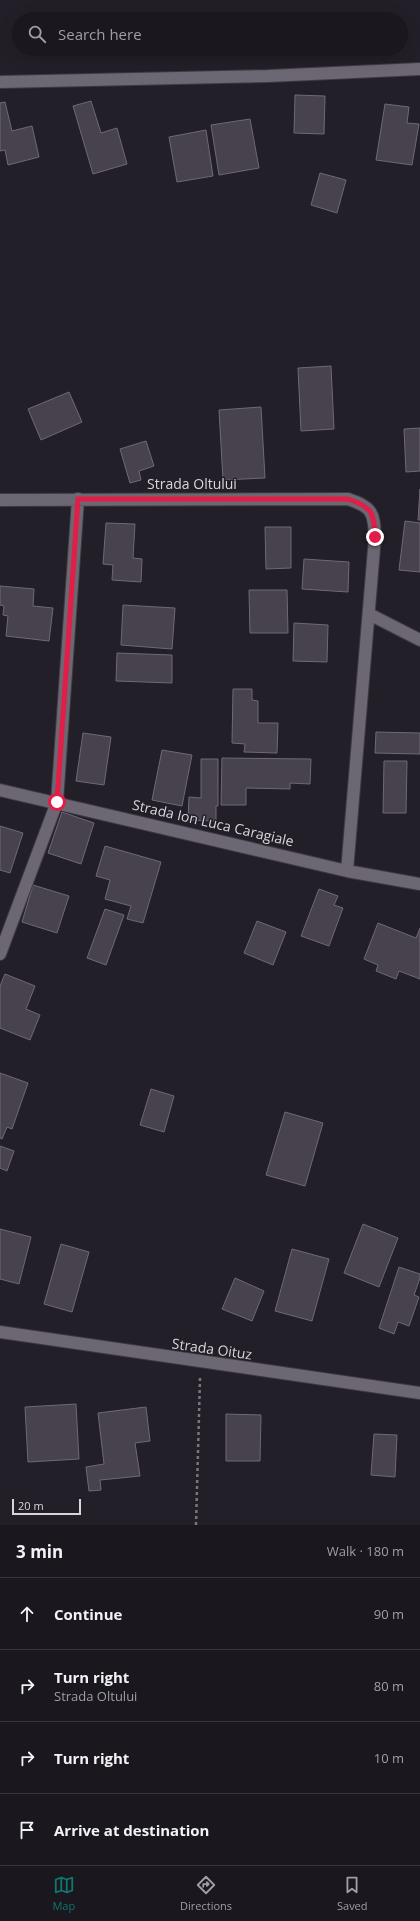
<!DOCTYPE html>
<meta charset="utf-8">
<style>
:root{--surface:#1a171e;--page:#232027;--text:#f1f3f6;--muted:#9f9fa4;--line:#38363c;--accent:#0f766e}
body{margin:0;font-family:"Open Sans",sans-serif;background:var(--page);color:var(--text)}
.scale{position:absolute;left:12px;bottom:10px;width:69px;box-sizing:border-box;padding-left:4px;border:2px solid #d8d5db;border-top:0;font-size:11px;line-height:14px;white-space:nowrap;color:#d8d5db;-webkit-text-stroke:3px #231f28;paint-order:stroke}
.stop{position:absolute;width:12px;height:12px;margin:-9px;border:3px solid #e11d48;border-radius:50%;background:#fff}
.stop.end{background:#e11d48;border-color:#fff;box-shadow:0 1px 4px #0008}
.list{margin:0;padding:0;list-style:none}
h2{display:flex;justify-content:space-between;align-items:center;height:52px;margin:0;padding:0 16px;font-size:17px}
h2 small{font-size:13px;font-weight:400;color:var(--muted)}
.list li{display:grid;grid-template-columns:26px 1fr auto;gap:12px;align-items:center;box-sizing:border-box;height:72px;padding:0 16px;border-top:1px solid var(--line)}
.list b{display:block;font-size:15px;white-space:nowrap}
.list p{margin:0;font-size:13px;white-space:nowrap;color:var(--muted)}
.list em{font-size:13px;font-style:normal;color:var(--muted)}
.icon{flex:none;width:22px;height:22px;fill:none;stroke:currentColor;stroke-width:2;stroke-linecap:round;stroke-linejoin:round}
.map{position:relative;flex:none;width:420px;height:1525px;overflow:hidden}
.search{position:absolute;background:var(--surface);box-shadow:0 4px 16px #0002;left:12px;right:12px;top:12px;height:44px;display:flex;align-items:center;gap:10px;box-sizing:border-box;padding:0 14px;border-radius:22px;color:var(--muted);font-size:15px}
.sheet{height:340px;background:var(--surface)}
nav{display:flex;justify-content:space-around;align-items:center;box-sizing:border-box;height:56px;border-top:1px solid var(--line);background:var(--surface);font-size:11px;color:var(--muted)}
nav a{display:grid;justify-items:center;gap:2px}
nav .on{color:var(--accent)}
.map>svg:first-child{display:block}
</style>
<div class="map">
<svg width="420" height="1525" viewBox="0 0 420 1525">
<rect width="100%" height="100%" fill="#231f28"/>
<path fill="#47424d" stroke="#6e6974" d="M 295,95 L 325,96 L 324,134 L 294,133 Z
M 91,101 L 101,133 L 117,128 L 127,164 L 93,174 L 73,106 Z
M 5,102 L 12,131 L 32,126 L 39,157 L 8,165 L 5,150 L 0,151 L 0,103 Z
M 385,104 L 409,107 L 407,123 L 419,124 L 412,165 L 376,160 Z
M 250,119 L 259,168 L 219,175 L 211,125 Z
M 206,130 L 213,176 L 177,182 L 169,137 Z
M 320,173 L 346,180 L 337,213 L 311,205 Z
M 331,366 L 334,429 L 301,431 L 298,368 Z
M 69,392 L 82,422 L 41,440 L 28,409 Z
M 261,407 L 265,478 L 223,480 L 219,410 Z
M 420,428 L 420,471 L 406,472 L 404,429 Z
M 146,441 L 154,466 L 139,471 L 141,480 L 130,483 L 120,449 Z
M 420,489 L 420,520 L 418,520 Z
M 405,521 L 420,523 L 420,572 L 399,570 Z
M 106,523 L 135,524 L 133,558 L 142,559 L 141,582 L 112,580 L 113,565 L 103,564 Z
M 265,527 L 291,527 L 291,568 L 266,569 Z
M 304,559 L 349,562 L 348,592 L 302,589 Z
M 0,586 L 34,589 L 33,606 L 53,608 L 49,641 L 6,636 L 8,616 L 3,615 L 4,606 L 0,605 Z
M 249,590 L 287,590 L 288,633 L 250,633 Z
M 123,605 L 175,608 L 172,649 L 121,645 Z
M 294,623 L 328,625 L 327,662 L 293,661 Z
M 117,653 L 172,655 L 172,683 L 116,681 Z
M 233,689 L 252,689 L 252,700 L 258,701 L 258,723 L 278,723 L 277,753 L 244,752 L 245,744 L 232,743 Z
M 376,732 L 420,733 L 420,754 L 375,753 Z
M 83,733 L 111,737 L 104,785 L 76,781 Z
M 162,750 L 192,755 L 182,806 L 152,800 Z
M 222,758 L 311,759 L 310,784 L 290,783 L 290,789 L 246,788 L 246,805 L 221,805 Z
M 201,759 L 218,759 L 218,806 L 216,806 L 216,821 L 188,820 L 189,797 L 201,798 Z
M 384,761 L 407,761 L 406,813 L 383,813 Z
M 62,812 L 94,823 L 81,864 L 48,853 Z
M 0,826 L 23,833 L 10,873 L 0,870 Z
M 105,846 L 161,862 L 143,923 L 127,919 L 131,906 L 105,899 L 110,880 L 96,876 Z
M 33,885 L 69,896 L 57,933 L 22,922 Z
M 319,889 L 338,896 L 334,905 L 343,908 L 329,946 L 301,936 Z
M 105,909 L 124,915 L 106,965 L 87,958 Z
M 257,921 L 286,932 L 273,965 L 244,953 Z
M 378,923 L 416,938 L 420,928 L 420,979 L 399,971 L 396,979 L 376,971 L 378,965 L 364,959 Z
M 5,974 L 35,986 L 26,1009 L 40,1015 L 30,1040 L 0,1028 L 0,986 Z
M 0,1073 L 28,1083 L 12,1129 L 7,1127 L 2,1139 L 0,1138 Z
M 151,1089 L 174,1096 L 164,1132 L 140,1125 Z
M 285,1112 L 323,1123 L 305,1186 L 266,1175 Z
M 0,1146 L 14,1151 L 7,1171 L 0,1168 Z
M 363,1224 L 398,1238 L 379,1287 L 344,1273 Z
M 0,1229 L 31,1237 L 19,1284 L 0,1279 Z
M 61,1244 L 89,1252 L 72,1312 L 44,1304 Z
M 292,1249 L 329,1259 L 312,1321 L 275,1311 Z
M 399,1267 L 420,1274 L 420,1278 L 414,1295 L 419,1297 L 409,1326 L 398,1322 L 394,1334 L 379,1328 Z
M 235,1278 L 264,1291 L 252,1321 L 222,1309 Z
M 76,1404 L 79,1459 L 28,1462 L 25,1407 Z
M 146,1407 L 150,1441 L 135,1443 L 140,1476 L 100,1480 L 101,1490 L 89,1491 L 86,1467 L 104,1464 L 98,1413 Z
M 226,1414 L 261,1415 L 260,1461 L 226,1461 Z
M 374,1434 L 397,1435 L 395,1477 L 371,1475 Z"/>
<g fill="none" stroke-linecap="round" stroke-linejoin="round">
<defs>
<path id="minor" d="M 0,82 L 268,76 L 420,69
M 0,500 L 348,499 C 372,507 374,512 375,537 L 347,871
M 369,614 L 420,640
M 0,790 L 347,871 L 420,884
M 0,954 L 57,802 L 78,499
M 0,1332 L 420,1393"/>
</defs>
<use href="#minor" stroke="#3e3a41" stroke-width="14"/>
<path stroke="#79767d" stroke-width="2.5" stroke-dasharray="3 3" stroke-linecap="butt" d="M 196,1525 L 200,1378"/>
<use href="#minor" stroke="#6c6772" stroke-width="12"/>
</g>
<g fill="none" stroke-linecap="round" stroke-linejoin="round">
<path stroke="#e11d48" stroke-width="5" d="M 57,802 L 78,499 L 348,499 C 372,507 374,512 375,537"/>
</g>
<g text-anchor="middle" stroke-width="3" stroke-linejoin="round" paint-order="stroke">
<g font-size="14" fill="#d8d5db" stroke="#231f28">
<text x="192" y="489">Strada Oltului</text>
<text transform="translate(213 823) rotate(13)" y="5">Strada Ion Luca Caragiale</text>
<text transform="translate(212 1349) rotate(8)" y="5">Strada Oituz</text>
</g>
</g>
</svg>
<div class="scale">20 m</div>
<div class="stop" style="left:57px;top:802px"></div>
<div class="stop end" style="left:375px;top:537px"></div>
<div class="search"><svg class="icon" aria-label="search" viewBox="0 0 24 24"><circle cx="10" cy="10" r="6"/><path d="M15 15l6 6"/></svg>Search here</div>
</div>
<section class="sheet">
<h2>3 min<small>Walk · 180 m</small></h2>
<ul class="list">
<li><svg class="icon" aria-label="ahead" viewBox="0 0 24 24"><path d="M12 20V5M6 11l6-6 6 6"/></svg><div><b>Continue</b></div><em>90 m</em></li>
<li><svg class="icon" aria-label="right" viewBox="0 0 24 24"><path d="M7 20v-9h11M14 6l5 5-5 5"/></svg><div><b>Turn right</b><p>Strada Oltului</p></div><em>80 m</em></li>
<li><svg class="icon" aria-label="right" viewBox="0 0 24 24"><path d="M7 20v-9h11M14 6l5 5-5 5"/></svg><div><b>Turn right</b></div><em>10 m</em></li>
<li><svg class="icon" aria-label="arrive" viewBox="0 0 24 24"><path d="M6 21V4h12l-3 4 3 4H6"/></svg><div><b>Arrive at destination</b></div></li>
</ul>
</section>
<nav>
<a class="on"><svg class="icon" aria-label="map" viewBox="0 0 24 24"><path d="M3 6l6-2 6 2 6-2v14l-6 2-6-2-6 2zM9 4v14M15 6v14"/></svg>Map</a>
<a><svg class="icon" aria-label="directions" viewBox="0 0 24 24"><path d="M12 3l9 9-9 9-9-9zM9 14v-3h6M13 9l2 2-2 2"/></svg>Directions</a>
<a><svg class="icon" aria-label="saved" viewBox="0 0 24 24"><path d="M7 4h10v16l-5-4-5 4z"/></svg>Saved</a>
</nav>
